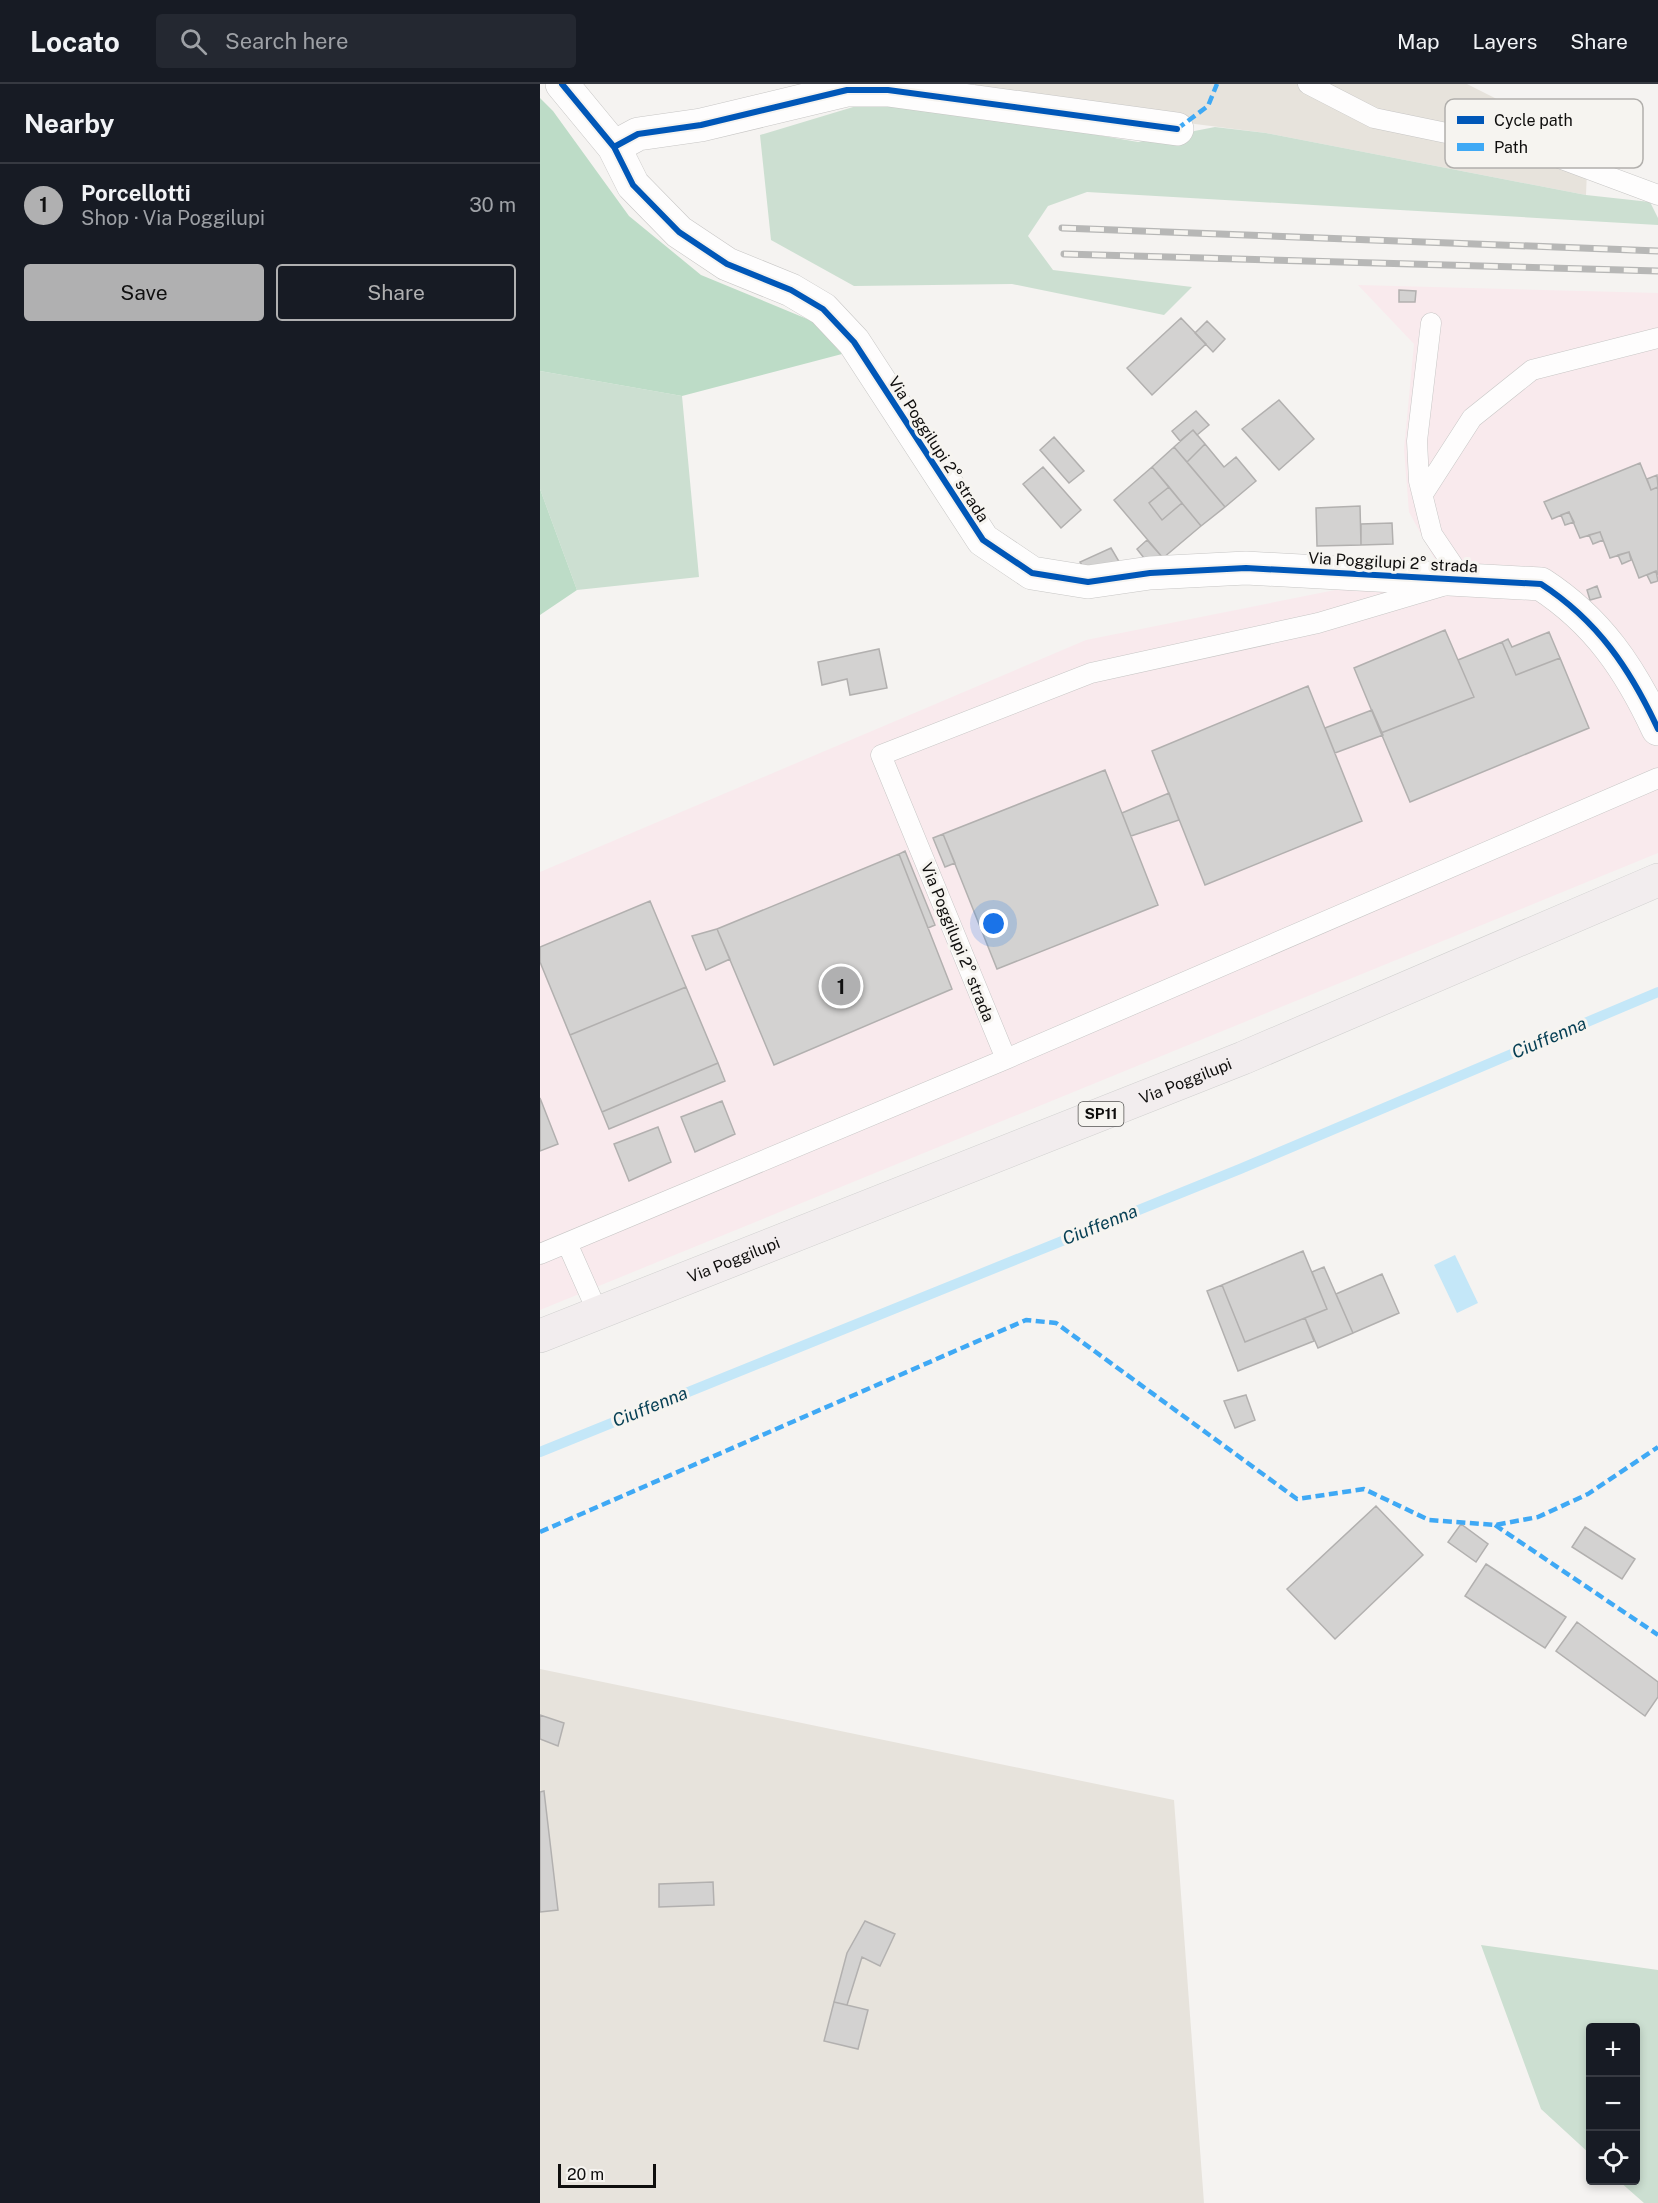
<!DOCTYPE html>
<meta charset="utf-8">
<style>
:root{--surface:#171b24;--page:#242831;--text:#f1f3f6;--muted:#9ea1a6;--line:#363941;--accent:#b0b0b1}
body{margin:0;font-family:"Public Sans",sans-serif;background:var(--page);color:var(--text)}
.controls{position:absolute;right:18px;bottom:18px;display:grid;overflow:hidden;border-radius:6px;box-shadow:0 3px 9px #0003}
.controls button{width:54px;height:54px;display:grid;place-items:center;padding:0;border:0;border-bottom:2px solid var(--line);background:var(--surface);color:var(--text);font:30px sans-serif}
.scale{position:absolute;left:18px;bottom:15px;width:98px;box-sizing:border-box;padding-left:6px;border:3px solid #0f0e0d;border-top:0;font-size:16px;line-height:21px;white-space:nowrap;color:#0f0e0d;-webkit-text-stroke:4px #f6f4f0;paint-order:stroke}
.you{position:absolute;left:454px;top:840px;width:21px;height:21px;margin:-15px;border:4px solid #fff;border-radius:50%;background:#1a73e8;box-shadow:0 0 0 9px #1a73e833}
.badge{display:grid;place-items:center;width:39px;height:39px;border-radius:50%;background:var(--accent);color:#111;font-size:20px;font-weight:700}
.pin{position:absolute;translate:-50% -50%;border:3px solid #fff;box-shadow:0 2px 6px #0006}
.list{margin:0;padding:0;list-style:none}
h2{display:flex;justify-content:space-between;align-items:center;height:78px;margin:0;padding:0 24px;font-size:26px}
h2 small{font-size:20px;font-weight:400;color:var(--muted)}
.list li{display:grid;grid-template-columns:39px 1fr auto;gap:18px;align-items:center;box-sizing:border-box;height:84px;padding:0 24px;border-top:2px solid var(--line)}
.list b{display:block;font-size:22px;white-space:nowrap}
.list p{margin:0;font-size:20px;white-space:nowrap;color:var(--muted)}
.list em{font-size:20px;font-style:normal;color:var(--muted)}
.actions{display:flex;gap:12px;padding:18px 24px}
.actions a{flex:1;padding:14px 0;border:2px solid var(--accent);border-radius:6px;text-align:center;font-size:21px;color:var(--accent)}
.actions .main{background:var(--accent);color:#111}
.icon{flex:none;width:33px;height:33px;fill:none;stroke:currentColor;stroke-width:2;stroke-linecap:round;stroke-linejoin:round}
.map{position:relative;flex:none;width:1118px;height:2119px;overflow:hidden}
header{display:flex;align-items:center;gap:36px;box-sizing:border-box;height:84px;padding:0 30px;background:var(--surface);border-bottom:2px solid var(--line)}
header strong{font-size:28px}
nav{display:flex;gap:33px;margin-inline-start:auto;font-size:21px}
.search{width:420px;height:54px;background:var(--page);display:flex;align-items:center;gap:15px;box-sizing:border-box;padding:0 21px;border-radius:6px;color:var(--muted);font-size:22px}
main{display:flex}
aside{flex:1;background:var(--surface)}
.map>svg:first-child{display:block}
</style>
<header>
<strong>Locato</strong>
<div class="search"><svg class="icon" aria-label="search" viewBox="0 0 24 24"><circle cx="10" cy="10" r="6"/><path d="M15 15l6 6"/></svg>Search here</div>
<nav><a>Map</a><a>Layers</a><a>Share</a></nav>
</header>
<main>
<aside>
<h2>Nearby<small></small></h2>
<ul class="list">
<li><span class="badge">1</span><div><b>Porcellotti</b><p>Shop · Via Poggilupi</p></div><em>30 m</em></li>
</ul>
<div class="actions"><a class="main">Save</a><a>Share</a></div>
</aside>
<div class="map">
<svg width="1118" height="2119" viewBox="0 0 1118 2119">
<rect width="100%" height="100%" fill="#f5f3f1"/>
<path fill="#f9eaed" d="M 818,201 L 1118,209 L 1118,769 L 0,1226 L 0,788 L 546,556 L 900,485 L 869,428 L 864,365 L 874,260 Z"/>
<path fill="#e7e3dc" d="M 435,0 L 927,0 L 1048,61 L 1046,111 L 726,49 L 434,12 Z
M 0,1585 L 634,1716 L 664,2119 L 0,2119 Z"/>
<path fill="#ccdfd1" d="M 343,14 L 598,58 L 675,43 L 726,49 L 1046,111 L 1110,118 L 1118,134 L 1118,141 L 547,108 L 508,122 L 488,152 L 513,186 L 652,203 L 624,231 L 472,200 L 314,202 L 231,156 L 220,51 Z
M 0,287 L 142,312 L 159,493 L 37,506 L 0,405 Z
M 941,1861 L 1118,1886 L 1118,2119 L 1104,2119 L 1079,2097 L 1096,2096 L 1096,1944 L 1050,1944 L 1050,2070 L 1001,2025 Z"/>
<path fill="#bddcc7" d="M 0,14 L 13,27 L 89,132 L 161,191 L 272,237 L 302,270 L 142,312 L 0,287 Z
M 0,405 L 37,506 L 0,531 Z"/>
<path fill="#c4e7f8" d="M 915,1171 L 938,1219 L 917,1229 L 894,1181 Z"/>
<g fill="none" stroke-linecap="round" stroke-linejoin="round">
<path stroke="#c4e7f8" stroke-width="10" d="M 0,1368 L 700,1085 L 1118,908"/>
</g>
<path fill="#d3d2d1" stroke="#b2b0af" stroke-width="1.5" d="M 859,206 L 876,207 L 875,218 L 859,218 Z
M 641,234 L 666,260 L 612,311 L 587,284 Z
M 667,237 L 685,255 L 673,268 L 655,249 Z
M 739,316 L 774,355 L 739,386 L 702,345 Z
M 656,327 L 669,341 L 657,351 L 653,346 L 640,357 L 632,347 Z
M 653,346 L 665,360 L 647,378 L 634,363 Z
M 514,353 L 544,387 L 529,399 L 500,366 Z
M 665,360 L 684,383 L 696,373 L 716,397 L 685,423 L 647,378 Z
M 634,363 L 685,423 L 661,442 L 612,383 Z
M 1100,379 L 1111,406 L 1118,403 L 1118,491 L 1116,487 L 1099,494 L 1089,468 L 1070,474 L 1060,448 L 1040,454 L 1029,428 L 1012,435 L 1004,418 Z
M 503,383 L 541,426 L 521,444 L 483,400 Z
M 612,383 L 629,403 L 609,419 L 622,436 L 642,419 L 661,442 L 623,474 L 574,416 Z
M 1117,391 L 1118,403 L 1111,406 L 1107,395 Z
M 629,403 L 642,419 L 622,436 L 609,419 Z
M 820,422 L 821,461 L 777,462 L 776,424 Z
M 1029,428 L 1034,438 L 1025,441 L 1021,431 Z
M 852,439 L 853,460 L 821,461 L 821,440 Z
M 1060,448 L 1063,456 L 1053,460 L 1049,451 Z
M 607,456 L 623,474 L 611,483 L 597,465 Z
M 571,464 L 584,486 L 546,488 L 540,478 Z
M 1089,468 L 1091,476 L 1082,480 L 1078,471 Z
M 1116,487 L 1118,497 L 1111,499 L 1107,491 Z
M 1057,502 L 1061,513 L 1050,516 L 1047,506 Z
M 905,546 L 934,613 L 841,649 L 814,584 Z
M 1009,548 L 1020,574 L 976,591 L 962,558 L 968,555 L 972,563 Z
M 962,558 L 976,591 L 1020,574 L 1049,644 L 870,718 L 841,649 L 934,613 L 918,576 Z
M 339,565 L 347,604 L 310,611 L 307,595 L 282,601 L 278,578 Z
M 768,602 L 822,737 L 665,801 L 612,667 Z
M 832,626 L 843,651 L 795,669 L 785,644 Z
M 565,686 L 618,821 L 457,885 L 403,750 Z
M 629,709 L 639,736 L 591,752 L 582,729 Z
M 403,750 L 415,779 L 405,783 L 393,754 Z
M 365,767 L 395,841 L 388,844 L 359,770 Z
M 359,770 L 412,905 L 234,981 L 177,845 Z
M 110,817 L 146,903 L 30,951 L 0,878 L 0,863 Z
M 177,845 L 190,875 L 166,886 L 152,852 Z
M 146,903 L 178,979 L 62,1028 L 30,951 Z
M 178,979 L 185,997 L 69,1045 L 62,1028 Z
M 0,1014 L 18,1060 L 0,1067 Z
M 182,1017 L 195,1050 L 155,1068 L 141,1033 Z
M 118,1043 L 131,1078 L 89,1097 L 74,1060 Z
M 763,1167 L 787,1225 L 705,1258 L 682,1201 Z
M 784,1183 L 813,1249 L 778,1264 L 765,1234 L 787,1225 L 772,1188 Z
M 842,1190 L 859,1229 L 813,1249 L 796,1210 Z
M 682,1201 L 705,1258 L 765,1234 L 774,1257 L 698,1287 L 667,1207 Z
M 706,1311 L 715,1336 L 695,1344 L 684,1317 Z
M 836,1422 L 883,1471 L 795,1555 L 747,1505 Z
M 921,1440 L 948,1460 L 936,1478 L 908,1458 Z
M 1045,1443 L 1095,1475 L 1082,1495 L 1032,1463 Z
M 946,1480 L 1026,1533 L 1005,1564 L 925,1512 Z
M 1037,1538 L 1118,1598 L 1118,1613 L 1105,1632 L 1016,1567 Z
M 0,1631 L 24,1639 L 18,1662 L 0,1655 Z
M 4,1707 L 18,1826 L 0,1828 L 0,1708 Z
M 173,1798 L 174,1821 L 119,1823 L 119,1800 Z
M 325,1837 L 355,1850 L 340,1882 L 322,1873 L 307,1921 L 294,1918 L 307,1869 Z
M 294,1918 L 328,1926 L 318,1965 L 284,1957 Z"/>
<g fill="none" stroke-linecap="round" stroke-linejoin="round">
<defs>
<path id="lane" d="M 768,0 L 834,34 L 1008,70 L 1118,111
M 883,410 L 932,334 L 992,286 L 1118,254
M 466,975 L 341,671 L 551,589 L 778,539 L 923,496 L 892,450 L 879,397 L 877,357 L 891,239
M 27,1159 L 58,1229
M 0,1170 L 466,975 L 1118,694"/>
<path id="street" d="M 22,0 L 74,63 L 93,101 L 139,148 L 187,180 L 251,206 L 283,225 L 314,258 L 443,456 L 492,489 L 548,498 L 610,489 L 706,484 L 1001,500 C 1058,537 1090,585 1118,645
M 74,63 L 98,50 L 161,41 L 307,6 L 348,6 L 637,45"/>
<g id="primary">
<path id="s1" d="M 0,1252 L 703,974 L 1118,796"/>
</g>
</defs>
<use href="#lane" stroke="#c7c6c5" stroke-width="21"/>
<use href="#street" stroke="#c7c6c5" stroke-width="34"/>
<use href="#primary" stroke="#d0d0cf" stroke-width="34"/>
<use href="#lane" stroke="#fefdfd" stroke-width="20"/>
<use href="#street" stroke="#fefdfd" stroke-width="33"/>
<use href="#primary" stroke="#f2edee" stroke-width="33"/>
<defs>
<path id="rail" d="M 522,144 L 1118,167
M 524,170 L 1118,187"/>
</defs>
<use href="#rail" stroke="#b7b7b6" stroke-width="7"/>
<use href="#rail" stroke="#f6f4f0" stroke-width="4.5" stroke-dasharray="14" stroke-linecap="butt"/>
<path stroke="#3fa9f5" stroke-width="4.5" stroke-dasharray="9 4.5" stroke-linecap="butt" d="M 637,45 L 668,22 L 677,0
M 955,1441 L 1118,1551
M 0,1448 L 486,1236 L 516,1239 L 757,1415 L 824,1405 L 889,1436 L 955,1441 L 998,1433 L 1048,1410 L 1118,1363"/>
<defs>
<path id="cycleway" d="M 22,0 L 74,63 L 93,101 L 139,148 L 187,180 L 251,206 L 283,225 L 314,258 L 443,456 L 492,489 L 548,498 L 610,489 L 706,484 L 1001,500 C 1058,537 1090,585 1118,645
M 74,63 L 98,50 L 161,41 L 307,6 L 348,6 L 637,45"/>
</defs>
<use href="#cycleway" stroke="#f6f4f0" stroke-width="10"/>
<use href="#cycleway" stroke="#0057b8" stroke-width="6"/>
</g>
<g text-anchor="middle" stroke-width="6" stroke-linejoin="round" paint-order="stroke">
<rect fill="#f6f4f0" stroke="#545351" stroke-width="1.5" x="538.5" y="1018" width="45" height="24" rx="4.5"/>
<g font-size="15" font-weight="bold" fill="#0f0e0d">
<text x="561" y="1035">SP11</text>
</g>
<g font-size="16" fill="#0f0e0d" stroke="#f6f4f0">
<text transform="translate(399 365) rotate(57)" y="6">Via Poggilupi 2° strada</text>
<text transform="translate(853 478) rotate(3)" y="6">Via Poggilupi 2° strada</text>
<text transform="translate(418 858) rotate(68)" y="6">Via Poggilupi 2° strada</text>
<text dy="6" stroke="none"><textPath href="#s1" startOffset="694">Via Poggilupi</textPath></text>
<text dy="6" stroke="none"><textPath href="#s1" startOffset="208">Via Poggilupi</textPath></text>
</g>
<g font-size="18" font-style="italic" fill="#063f54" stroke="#f6f4f0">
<text transform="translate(1009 954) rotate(-23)" y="6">Ciuffenna</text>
<text transform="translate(560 1141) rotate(-22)" y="6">Ciuffenna</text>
<text transform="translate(110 1323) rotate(-22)" y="6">Ciuffenna</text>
</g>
</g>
<rect x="905" y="15" width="198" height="69" rx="9" fill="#f6f4f0" stroke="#b1afac" stroke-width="1.5"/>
<rect x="917" y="32" width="27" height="8" fill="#0057b8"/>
<rect x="917" y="59" width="27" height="8" fill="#3fa9f5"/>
<g font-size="16" fill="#0f0e0d">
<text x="954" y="42">Cycle path</text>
<text x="954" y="69">Path</text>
</g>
</svg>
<div class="controls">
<button>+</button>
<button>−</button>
<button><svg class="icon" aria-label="locate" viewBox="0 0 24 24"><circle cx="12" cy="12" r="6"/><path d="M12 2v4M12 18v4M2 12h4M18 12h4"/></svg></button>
</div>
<div class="scale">20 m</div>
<div class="you"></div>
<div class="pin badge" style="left:301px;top:902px">1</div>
</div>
</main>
